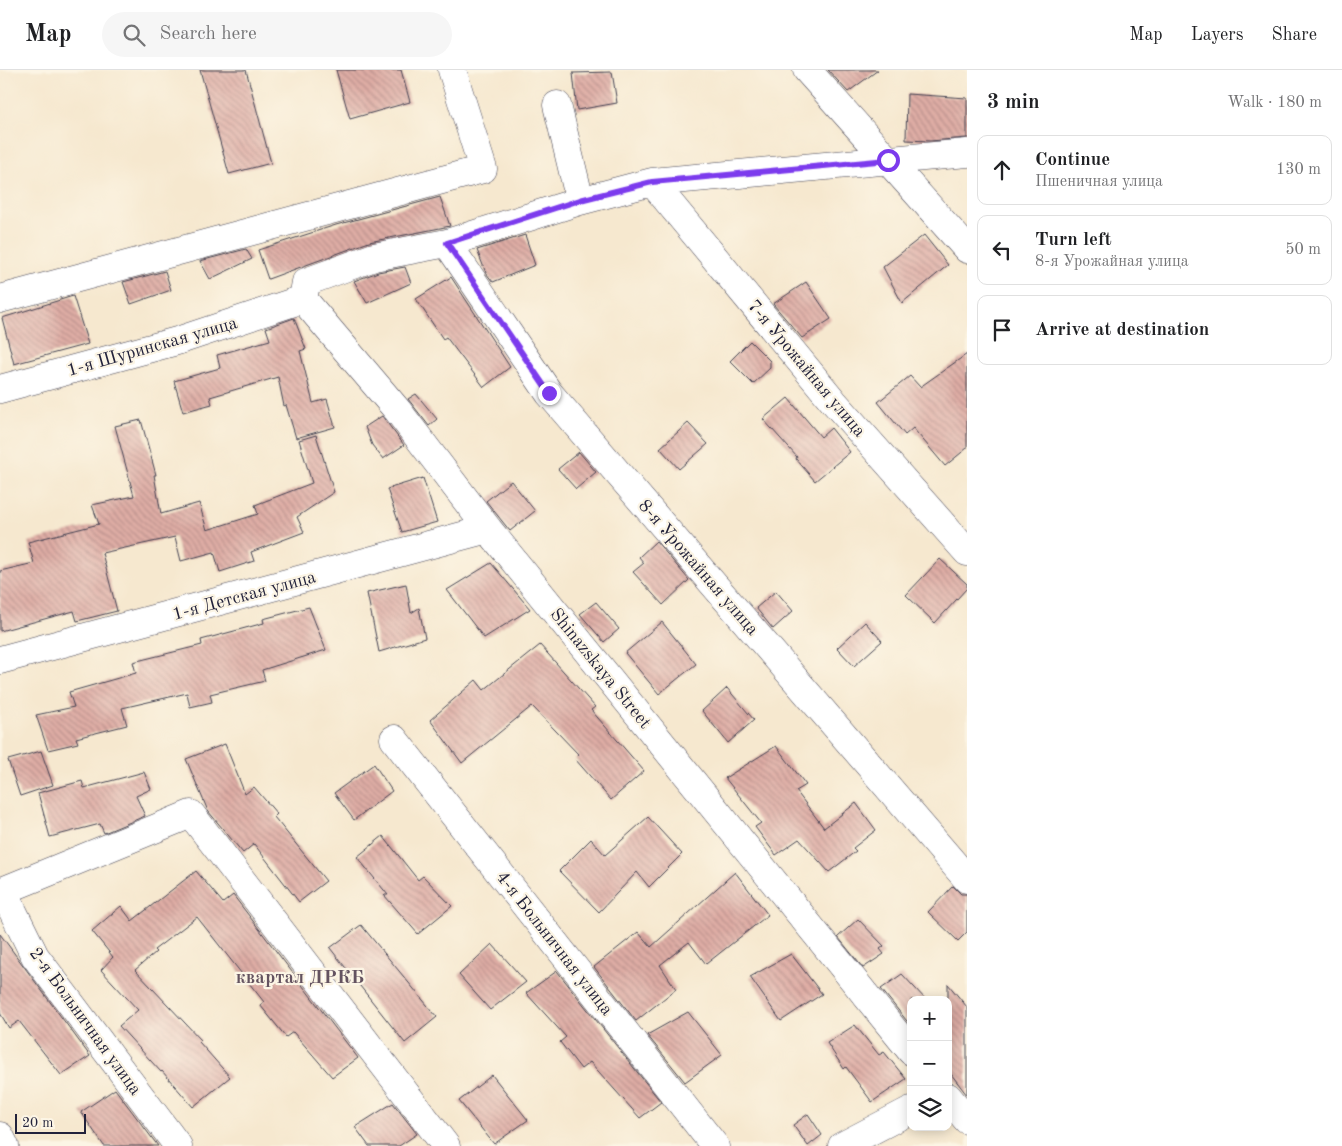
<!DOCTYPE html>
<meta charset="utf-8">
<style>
:root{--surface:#fff;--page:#f6f6f6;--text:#202124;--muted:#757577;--line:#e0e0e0}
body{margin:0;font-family:"Old Standard TT",serif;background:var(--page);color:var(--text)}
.controls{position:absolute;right:15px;bottom:15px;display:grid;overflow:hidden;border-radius:10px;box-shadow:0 2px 12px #0003}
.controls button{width:45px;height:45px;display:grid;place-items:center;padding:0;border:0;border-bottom:1px solid var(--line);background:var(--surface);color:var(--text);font:25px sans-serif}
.scale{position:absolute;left:15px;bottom:12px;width:71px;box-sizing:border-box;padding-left:5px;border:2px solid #22223b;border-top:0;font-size:14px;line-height:18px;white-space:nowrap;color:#22223b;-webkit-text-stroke:4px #fcf5e5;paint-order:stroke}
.stop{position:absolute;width:15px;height:15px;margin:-11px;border:4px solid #7c3aed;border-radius:50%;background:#fff}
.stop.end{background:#7c3aed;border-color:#fff;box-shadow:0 1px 5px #0008}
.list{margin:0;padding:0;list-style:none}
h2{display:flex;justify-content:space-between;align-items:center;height:65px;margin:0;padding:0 20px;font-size:21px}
h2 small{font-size:16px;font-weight:400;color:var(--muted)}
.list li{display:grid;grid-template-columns:32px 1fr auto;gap:15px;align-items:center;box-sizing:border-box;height:70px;margin:0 10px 10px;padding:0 10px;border:1px solid var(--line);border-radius:10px}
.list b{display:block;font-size:19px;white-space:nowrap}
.list p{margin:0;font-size:16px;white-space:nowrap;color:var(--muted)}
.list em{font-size:16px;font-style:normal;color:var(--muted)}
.icon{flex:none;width:28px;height:28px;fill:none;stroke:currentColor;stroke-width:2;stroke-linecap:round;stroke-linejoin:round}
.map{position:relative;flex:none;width:967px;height:1076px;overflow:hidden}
header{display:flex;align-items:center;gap:30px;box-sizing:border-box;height:70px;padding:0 25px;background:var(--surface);border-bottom:1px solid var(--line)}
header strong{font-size:24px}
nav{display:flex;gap:28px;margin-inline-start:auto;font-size:18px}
.search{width:350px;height:45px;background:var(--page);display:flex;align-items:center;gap:12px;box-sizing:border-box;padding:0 18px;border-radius:28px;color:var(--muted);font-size:19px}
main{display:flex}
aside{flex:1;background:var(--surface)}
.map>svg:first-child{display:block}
</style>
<header>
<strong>Map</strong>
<div class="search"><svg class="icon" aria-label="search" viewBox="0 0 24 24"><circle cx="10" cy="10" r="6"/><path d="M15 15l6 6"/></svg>Search here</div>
<nav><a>Map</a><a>Layers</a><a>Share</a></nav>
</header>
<main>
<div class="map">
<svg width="967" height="1076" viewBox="0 0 967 1076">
<defs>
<pattern id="building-back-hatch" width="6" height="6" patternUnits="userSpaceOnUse" patternTransform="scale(1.25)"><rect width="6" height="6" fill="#dfada5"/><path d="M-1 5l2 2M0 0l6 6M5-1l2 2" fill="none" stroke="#b48c88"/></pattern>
</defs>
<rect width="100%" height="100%" fill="#fcf5e5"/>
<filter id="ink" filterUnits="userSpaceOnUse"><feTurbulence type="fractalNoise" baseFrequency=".02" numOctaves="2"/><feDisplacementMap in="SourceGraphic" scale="10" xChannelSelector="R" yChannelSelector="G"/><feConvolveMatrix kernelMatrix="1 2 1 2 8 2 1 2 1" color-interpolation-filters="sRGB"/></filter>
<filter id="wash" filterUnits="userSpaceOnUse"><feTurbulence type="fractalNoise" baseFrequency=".0096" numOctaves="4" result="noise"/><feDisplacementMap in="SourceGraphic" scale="20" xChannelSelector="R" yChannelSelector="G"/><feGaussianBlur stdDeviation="1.12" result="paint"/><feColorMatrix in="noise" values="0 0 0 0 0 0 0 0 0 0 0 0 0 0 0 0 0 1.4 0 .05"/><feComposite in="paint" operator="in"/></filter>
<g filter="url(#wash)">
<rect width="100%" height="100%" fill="#f6e8cf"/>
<g id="blocks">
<path fill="url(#building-back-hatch)" d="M 200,0 L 246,0 L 271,93 L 229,104 Z
M 336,0 L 401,0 L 410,32 L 350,49 Z
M 828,0 L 878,0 L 848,22 Z
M 612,2 L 617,33 L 577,40 L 573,3 Z
M 907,24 L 967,28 L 967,68 L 930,71 L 906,70 Z
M 440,127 L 450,156 L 369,172 L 268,209 L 258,180 L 336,155 Z
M 525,165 L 535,195 L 493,212 L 486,203 L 477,180 Z
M 924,165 L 948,195 L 902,233 L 883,197 Z
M 246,179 L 252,189 L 210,209 L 200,191 Z
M 405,197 L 411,213 L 367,233 L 354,211 L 378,202 Z
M 165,201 L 171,220 L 131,234 L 123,212 Z
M 451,207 L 510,297 L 484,317 L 446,267 L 443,269 L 416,229 Z
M 806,212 L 831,249 L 802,268 L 773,234 Z
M 73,226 L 88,274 L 14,294 L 2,248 Z
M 294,248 L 306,279 L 300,281 L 313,333 L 327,329 L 335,357 L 296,368 L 286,335 L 284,336 L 278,307 L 210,327 L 212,334 L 183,342 L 174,311 L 220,298 L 217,285 L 270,270 L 266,258 Z
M 750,271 L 770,291 L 770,298 L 753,314 L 730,291 Z
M 967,284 L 967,378 L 945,396 L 913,358 L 905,365 L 878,332 L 910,306 L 920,317 Z
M 416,324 L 437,349 L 429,356 L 408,329 Z
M 788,328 L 821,367 L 831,358 L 850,382 L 815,411 L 796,389 L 797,387 L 763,349 Z
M 382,346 L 404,375 L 383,389 L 372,375 L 365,357 Z
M 141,350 L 156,405 L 154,405 L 161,444 L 199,433 L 207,460 L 258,444 L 255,435 L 312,413 L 299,370 L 316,365 L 334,422 L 297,447 L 304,462 L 251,482 L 254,491 L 220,502 L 214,482 L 181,491 L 175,467 L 102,483 L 117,541 L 77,551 L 74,541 L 0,561 L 0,501 L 34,493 L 28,472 L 99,454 L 92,435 L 134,426 L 115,356 Z
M 688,353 L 708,374 L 679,399 L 660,378 Z
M 579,382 L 596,402 L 576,419 L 558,399 Z
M 423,408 L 437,452 L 402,462 L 387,419 Z
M 511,411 L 535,441 L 510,461 L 486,431 Z
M 656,471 L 689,510 L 663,535 L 633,502 L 644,493 L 639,487 Z
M 940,489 L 967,514 L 967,518 L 935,553 L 906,525 Z
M 491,493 L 530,539 L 484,568 L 447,520 Z
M 406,514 L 411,543 L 419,538 L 425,568 L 379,582 L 367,523 Z
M 776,521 L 793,541 L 773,559 L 756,538 Z
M 596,532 L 619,559 L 604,572 L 580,544 Z
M 309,537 L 326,580 L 262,600 L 265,611 L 210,624 L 212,632 L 190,637 L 187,623 L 122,638 L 127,655 L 76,668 L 78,673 L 48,680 L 36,645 L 74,637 L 69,622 L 136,603 L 133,592 L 202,575 L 201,570 L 264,553 L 263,549 Z
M 662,552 L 696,594 L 659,624 L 625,583 Z
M 865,552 L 882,571 L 854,596 L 837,578 Z
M 540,575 L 595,637 L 591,640 L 644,701 L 611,730 L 575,689 L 579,685 L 532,636 L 462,693 L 430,650 L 476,610 L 484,620 Z
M 727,618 L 754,650 L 728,673 L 702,641 Z
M 225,674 L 245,724 L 254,717 L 277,744 L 274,747 L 326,811 L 299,832 L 254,774 L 243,783 L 208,741 L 186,689 Z
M 776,676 L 806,715 L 796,721 L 824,758 L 856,733 L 876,760 L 853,778 L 856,781 L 829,802 L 799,769 L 776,785 L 755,757 L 761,753 L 725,708 Z
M 41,681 L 53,715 L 20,726 L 8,690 Z
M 374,694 L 392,721 L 354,750 L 334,723 Z
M 144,702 L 151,719 L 136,726 L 145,746 L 104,763 L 100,754 L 50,767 L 38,723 L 82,711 L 84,718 Z
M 648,747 L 682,784 L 649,817 L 637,802 L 599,842 L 559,801 L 591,769 L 605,785 Z
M 383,766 L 418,810 L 423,806 L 452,836 L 418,864 L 384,825 L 388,825 L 357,787 Z
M 196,801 L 223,833 L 233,825 L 358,988 L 332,1007 L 293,962 L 286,967 L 260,935 L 264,932 L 197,847 L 154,880 L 156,882 L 135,900 L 201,970 L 199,972 L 230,1007 L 193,1037 L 162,1001 L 161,1002 L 119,956 L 138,940 L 101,900 L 113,887 L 92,861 L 121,836 L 132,851 Z
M 735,802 L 768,845 L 706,894 L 689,872 L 660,895 L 676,919 L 636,951 L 594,897 L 638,862 L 651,877 Z
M 953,816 L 961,824 L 967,824 L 967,862 L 958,871 L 928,842 Z
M 858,849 L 884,876 L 880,879 L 884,884 L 863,898 L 838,867 Z
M 361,855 L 437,947 L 405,973 L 330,878 Z
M 0,864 L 90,986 L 61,1005 L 19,951 L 9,958 L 0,943 Z
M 492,874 L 526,912 L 490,940 L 459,905 Z
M 791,884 L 822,924 L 781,951 L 750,907 Z
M 557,901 L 661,1032 L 640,1048 L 590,992 L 581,999 L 560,972 L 566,967 L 526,923 Z
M 902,904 L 926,930 L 911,930 L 911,956 L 881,919 Z
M 948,914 L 967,937 L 967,1025 L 948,1000 Z
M 688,942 L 722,985 L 685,1012 L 647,965 Z
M 855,955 L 879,985 L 884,982 L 906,1009 L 872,1032 L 846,997 L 844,999 L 827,973 Z
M 492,1005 L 528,1050 L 494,1074 L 459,1031 Z
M 115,1019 L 158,1076 L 104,1076 L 81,1042 Z
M 393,1033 L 417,1064 L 399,1076 L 369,1076 L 355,1057 Z
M 808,1044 L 822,1065 L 808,1076 L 793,1055 Z"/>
</g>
</g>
<g filter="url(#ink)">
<use href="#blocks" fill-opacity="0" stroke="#424051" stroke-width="1"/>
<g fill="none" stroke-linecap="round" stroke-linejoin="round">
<defs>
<path id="minor" d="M 807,0 L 967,179
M 557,35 L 580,131
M 652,112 L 834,332 L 967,482
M 447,173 L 549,323 L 967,809
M 0,229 L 483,99 L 452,0
M 0,319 L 177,271 L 303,229
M 0,590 L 488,459
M 394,669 L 715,1076
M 3,821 L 35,886 L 178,1076
M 0,822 L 191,744 L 446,1076
M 911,981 L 488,459 L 398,341 L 303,229 L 306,212 L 374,187 L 447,173 L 580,131 L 652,112 L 967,83
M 948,1027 L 967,1050
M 0,1066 L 5,1076
M 842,1076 L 911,1040"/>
</defs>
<use href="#minor" stroke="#424051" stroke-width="29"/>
<use href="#minor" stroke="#fff" stroke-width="28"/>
</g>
</g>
<g fill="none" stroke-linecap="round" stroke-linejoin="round" filter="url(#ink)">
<path stroke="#7c3aed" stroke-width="6" d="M 549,323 L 447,173 L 580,130 L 652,112 L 888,90"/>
</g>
<g text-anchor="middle" stroke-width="4.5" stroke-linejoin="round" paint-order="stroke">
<g font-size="18" fill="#22223b" stroke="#fcf5e5">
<text transform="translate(152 276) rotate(-16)" y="6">1-я Шуринская улица</text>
<text transform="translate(807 298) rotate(50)" y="6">7-я Урожайная улица</text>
<text transform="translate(699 497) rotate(49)" y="6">8-я Урожайная улица</text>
<text transform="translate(244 525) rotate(-15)" y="6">1-я Детская улица</text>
<text transform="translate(601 598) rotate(51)" y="6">Shinazskaya Street</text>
<text transform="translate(555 873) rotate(52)" y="6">4-я Больничная улица</text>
<text transform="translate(86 951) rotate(54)" y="6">2-я Больничная улица</text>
</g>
<g font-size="19" font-weight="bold" fill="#645360" stroke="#fcf5e5">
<text x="300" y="913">квартал ДРКБ</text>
</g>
</g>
</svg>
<div class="controls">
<button>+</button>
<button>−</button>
<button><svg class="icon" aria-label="layers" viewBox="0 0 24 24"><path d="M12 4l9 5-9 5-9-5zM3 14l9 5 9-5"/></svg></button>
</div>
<div class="scale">20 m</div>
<div class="stop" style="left:888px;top:90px"></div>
<div class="stop end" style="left:549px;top:323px"></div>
</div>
<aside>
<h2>3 min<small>Walk · 180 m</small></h2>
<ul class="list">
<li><svg class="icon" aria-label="ahead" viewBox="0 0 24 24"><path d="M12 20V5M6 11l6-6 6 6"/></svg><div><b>Continue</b><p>Пшеничная улица</p></div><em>130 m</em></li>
<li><svg class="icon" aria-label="left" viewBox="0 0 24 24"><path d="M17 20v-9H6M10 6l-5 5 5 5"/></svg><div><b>Turn left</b><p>8-я Урожайная улица</p></div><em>50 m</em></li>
<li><svg class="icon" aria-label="arrive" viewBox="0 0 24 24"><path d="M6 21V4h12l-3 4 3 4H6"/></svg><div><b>Arrive at destination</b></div></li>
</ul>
</aside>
</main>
